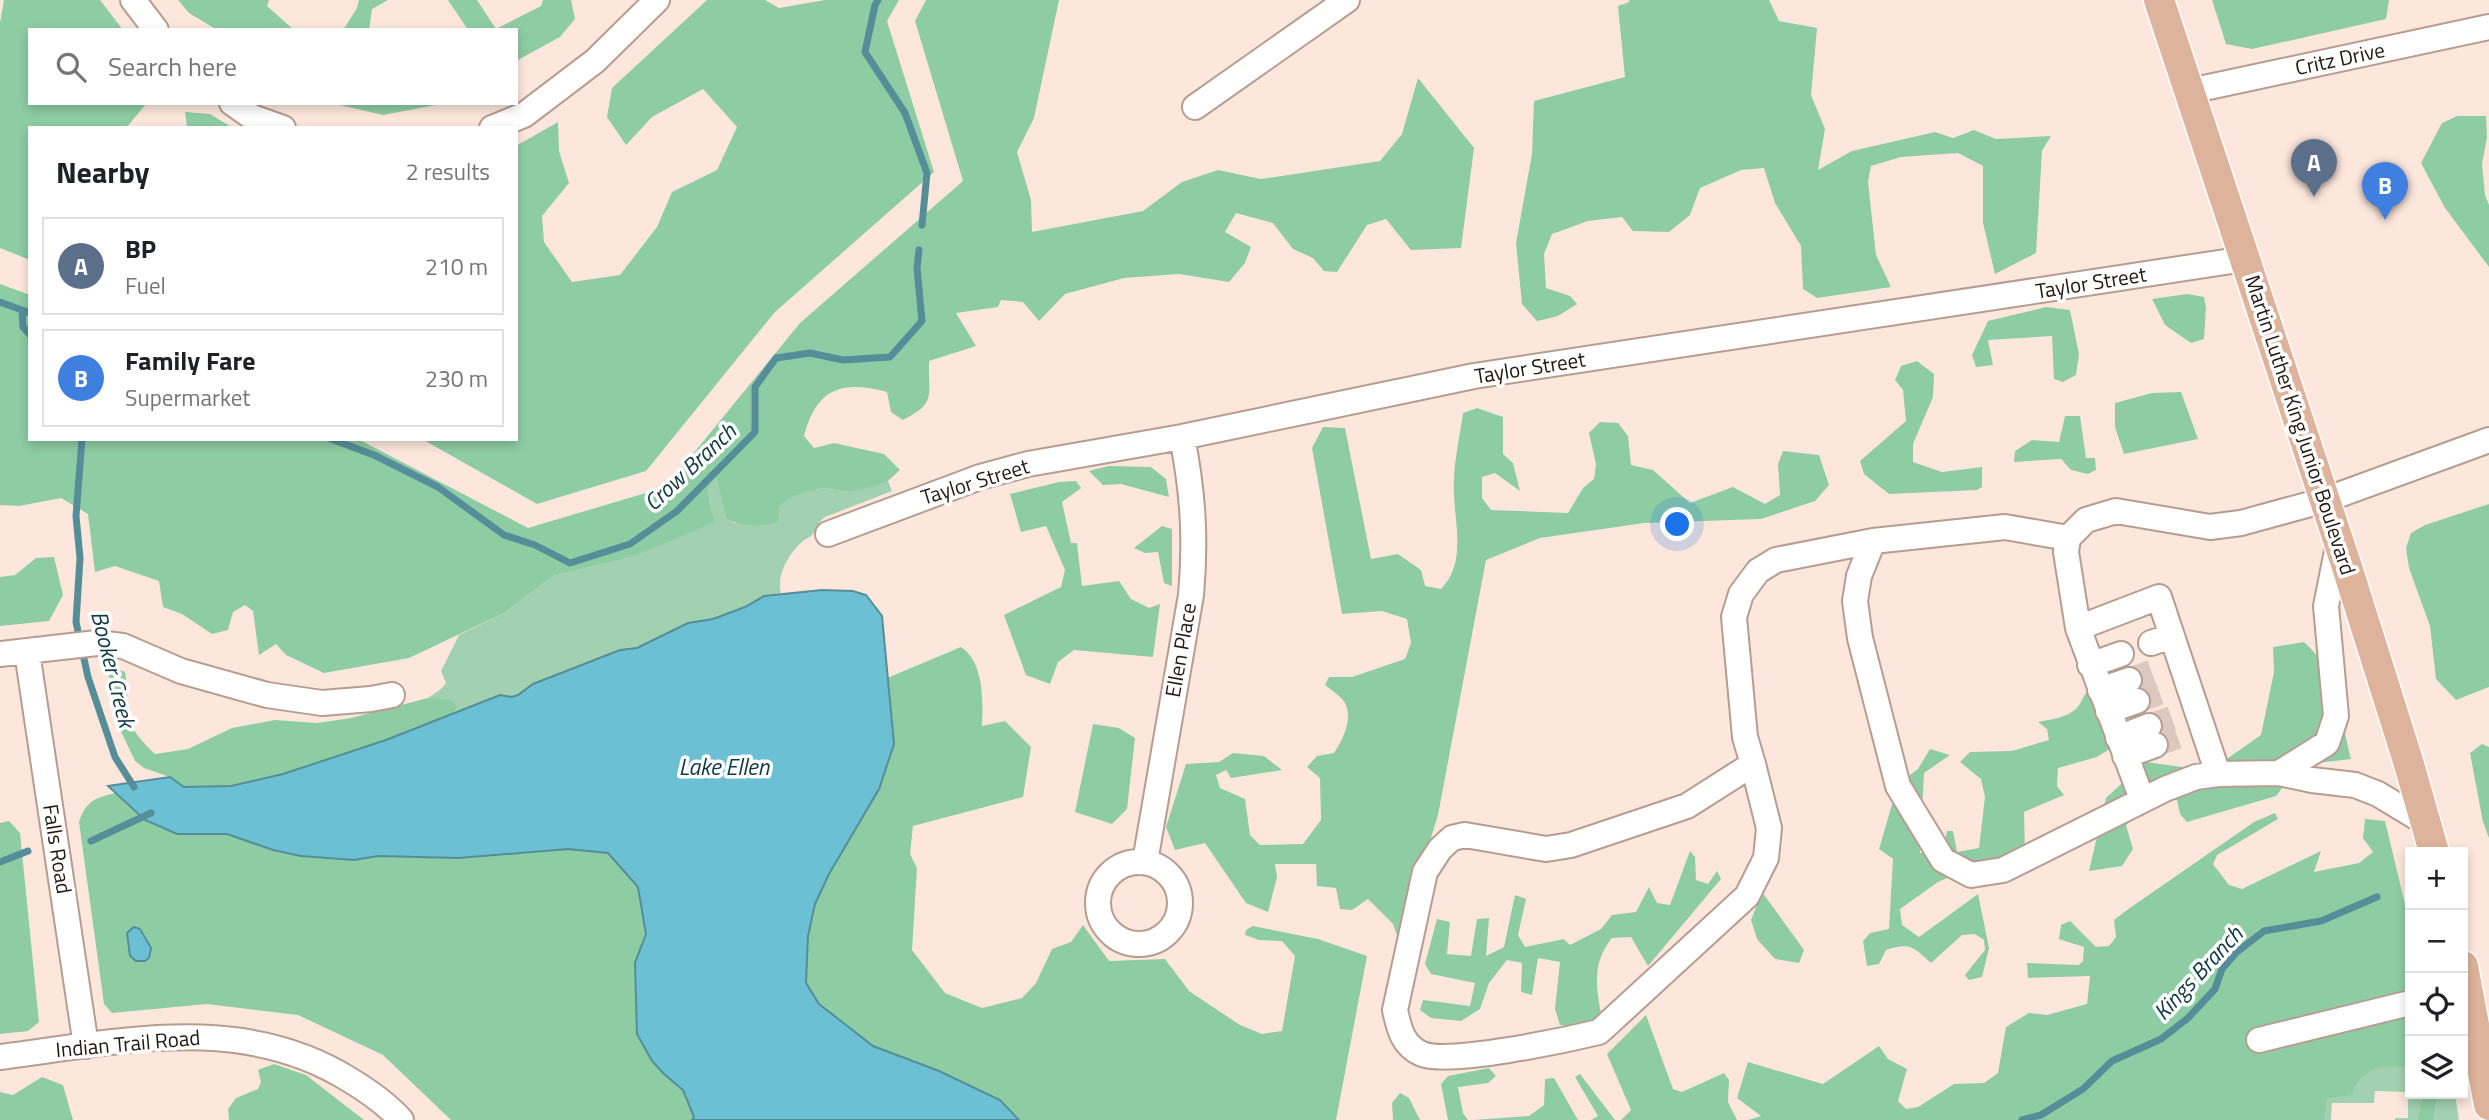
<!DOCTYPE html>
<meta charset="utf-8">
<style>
:root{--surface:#fff;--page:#f6f6f6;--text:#202124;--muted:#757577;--line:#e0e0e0;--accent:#0f766e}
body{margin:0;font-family:"Titillium Web",sans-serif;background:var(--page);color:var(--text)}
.controls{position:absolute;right:21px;bottom:21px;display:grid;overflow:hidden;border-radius:0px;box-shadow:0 4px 10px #0003}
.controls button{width:63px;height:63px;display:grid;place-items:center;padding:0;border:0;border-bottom:2px solid var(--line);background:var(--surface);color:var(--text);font:35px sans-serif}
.you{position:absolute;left:1678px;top:525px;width:24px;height:24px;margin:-18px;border:5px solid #fff;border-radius:50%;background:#1a73e8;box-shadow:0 0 0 10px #1a73e833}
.badge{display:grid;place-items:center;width:46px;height:46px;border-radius:50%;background:var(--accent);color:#fff;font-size:23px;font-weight:700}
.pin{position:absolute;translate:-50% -58px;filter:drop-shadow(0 2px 4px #0008)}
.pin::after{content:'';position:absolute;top:37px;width:24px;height:21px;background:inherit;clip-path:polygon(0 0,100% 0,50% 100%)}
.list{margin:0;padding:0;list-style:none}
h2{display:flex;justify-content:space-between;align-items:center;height:91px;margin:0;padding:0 28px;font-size:30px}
h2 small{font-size:23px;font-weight:400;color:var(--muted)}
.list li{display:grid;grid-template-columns:46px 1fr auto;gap:21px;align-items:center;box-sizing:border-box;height:98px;margin:0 14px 14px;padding:0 14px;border:2px solid var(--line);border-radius:0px}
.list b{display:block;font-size:26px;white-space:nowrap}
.list p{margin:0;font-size:23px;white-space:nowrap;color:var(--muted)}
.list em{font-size:23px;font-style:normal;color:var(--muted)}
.icon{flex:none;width:38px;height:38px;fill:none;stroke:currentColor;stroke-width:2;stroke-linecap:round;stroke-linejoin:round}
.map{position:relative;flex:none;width:2489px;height:1120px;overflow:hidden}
.search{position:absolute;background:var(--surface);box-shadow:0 4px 10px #0003;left:28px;top:28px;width:490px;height:77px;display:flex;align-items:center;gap:18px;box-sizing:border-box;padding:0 24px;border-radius:0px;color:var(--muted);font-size:26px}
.panel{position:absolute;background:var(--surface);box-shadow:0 4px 10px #0003;left:28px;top:126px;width:490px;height:315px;border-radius:0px}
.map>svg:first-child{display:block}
</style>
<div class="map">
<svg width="2489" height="1120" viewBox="0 0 2489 1120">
<rect width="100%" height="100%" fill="#fde7dc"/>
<path fill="#a2d1b1" d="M 718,477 L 726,519 L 734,523 L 749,523 L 791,497 L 823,488 L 849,492 L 888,481 L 892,491 L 825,517 C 818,522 817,529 812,535 C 809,538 805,539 802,542 C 789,553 776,576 781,593 L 764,596 L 745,607 L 713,619 L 688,623 L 637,648 L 620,650 L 533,684 L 518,695 L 512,697 L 500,695 L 454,713 L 457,707 L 428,698 L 441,689 L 446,683 L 441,671 L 459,635 L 504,613 L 553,576 L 632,557 L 658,545 L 710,507 L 708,487 Z
M 2385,1065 L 2410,1068 L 2410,1094 L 2423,1094 L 2417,1120 L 2395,1120 L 2395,1118 L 2408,1118 L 2408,1092 L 2375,1091 L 2374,1103 L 2332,1103 L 2331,1120 L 2325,1120 L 2327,1099 L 2351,1095 L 2364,1073 Z
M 2437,1094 L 2455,1094 L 2459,1120 L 2434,1120 Z"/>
<path fill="#8ecca3" d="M 4,0 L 100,0 L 123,30 L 30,30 L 30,103 L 147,103 L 126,128 L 30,128 L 30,260 L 0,248 L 0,23 Z
M 178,0 L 269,0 L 267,6 L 294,30 L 217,30 L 189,13 Z
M 359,0 L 388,0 L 372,9 L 369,30 L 343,30 L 357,8 Z
M 448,0 L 477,0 L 496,29 L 541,6 L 543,0 L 571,0 L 575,19 L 560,37 L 516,61 L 516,30 L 468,30 Z
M 707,0 L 765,0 L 779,8 L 825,0 L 899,0 L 887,21 L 934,172 L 775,312 L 646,471 L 537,504 L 422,439 L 516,439 L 516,146 L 558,122 L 559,151 L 569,183 L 542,216 L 544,242 L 572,282 L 620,275 L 657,227 L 672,192 L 717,170 L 737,127 L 703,89 L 652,117 L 626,145 L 607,117 L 612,88 Z
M 926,0 L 1059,0 L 1034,118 L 1017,152 L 1031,200 L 1032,232 L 1143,211 L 1182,182 L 1218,170 L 1261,179 L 1380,161 L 1402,134 L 1418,78 L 1474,148 L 1461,248 L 1411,250 L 1386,219 L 1367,225 L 1337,272 L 1324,271 L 1313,258 L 1293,249 L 1273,223 L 1236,213 L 1225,232 L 1251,247 L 1245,263 L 1229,282 L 1179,274 L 1124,278 L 1065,294 L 1039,321 L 1023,302 L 1001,300 L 998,307 L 956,313 L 976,346 L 929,361 C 928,396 937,403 903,420 L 891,412 L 887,392 C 841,380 817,388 804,436 L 814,448 L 834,443 L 884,454 L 900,470 L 888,481 L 871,487 L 849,492 L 823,488 L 791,497 L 778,507 L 779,521 C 765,528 740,526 726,519 L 717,478 L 708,488 L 710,507 L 715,522 L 632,557 L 553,576 L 504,613 L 409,658 L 324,673 L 286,655 L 276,644 L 259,655 L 253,611 L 245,605 L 233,612 L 228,630 L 212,634 L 182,614 L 163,607 L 159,581 L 115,566 L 95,572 L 88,514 L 61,498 L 19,506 L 0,505 L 0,284 L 30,295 L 30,439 L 358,439 L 528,528 L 666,487 L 800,323 L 963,181 L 915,21 Z
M 1629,0 L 1769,0 L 1779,21 L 1817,28 L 1811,95 L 1825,129 L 1818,170 L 1852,151 L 1935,132 L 1953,138 L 1974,130 L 1996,139 L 2051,136 L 2042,151 L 2036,253 L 1995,274 L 1983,223 L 1983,166 L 1958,153 L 1901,157 L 1871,166 L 1868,182 L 1876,255 L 1891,287 L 1817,298 L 1803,289 L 1801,246 L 1775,203 L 1764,168 L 1741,170 L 1700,188 L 1690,215 L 1669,232 L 1633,231 L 1622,217 L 1588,221 L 1552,234 L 1544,254 L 1546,288 L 1570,296 L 1577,304 L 1558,316 L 1537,321 L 1522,304 L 1516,243 L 1532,154 L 1534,101 L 1625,77 L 1618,6 L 1629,2 Z
M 2212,0 L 2389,0 L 2386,19 L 2252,49 L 2226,44 Z
M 331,103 L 446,103 L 383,115 Z
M 185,112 L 210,114 L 233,128 L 187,128 Z
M 2457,116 L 2486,116 L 2487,137 L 2482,164 L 2485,195 L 2489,205 L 2489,267 L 2445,208 L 2421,163 L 2442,123 Z
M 2187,294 L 2204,297 L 2206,308 L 2204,339 L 2191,343 L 2165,325 L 2152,299 Z
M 2046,307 L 2070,310 L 2079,354 L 2076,375 L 2063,382 L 2054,379 L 2052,336 L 1988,340 L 1993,365 L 1976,367 L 1972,355 L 1988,321 Z
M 1917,361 L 1934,374 L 1933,397 L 1913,444 L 1913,462 L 1942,472 L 1982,467 L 1982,487 L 1977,490 L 1889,494 L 1864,474 L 1860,461 L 1906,421 L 1903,390 L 1895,380 L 1901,366 Z
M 2181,392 L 2198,439 L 2124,454 L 2115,427 L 2115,403 L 2152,393 Z
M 1477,408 L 1503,417 L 1503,454 L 1513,463 L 1520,491 L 1495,473 L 1482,477 L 1482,498 L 1491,510 L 1568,513 L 1583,488 L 1594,479 L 1596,464 L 1589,433 L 1600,422 L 1618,423 L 1628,436 L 1631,465 L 1653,470 L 1690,503 L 1733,487 L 1765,504 L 1780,495 L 1778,464 L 1783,451 L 1819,455 L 1829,485 L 1815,501 L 1761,519 L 1644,523 L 1540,538 L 1486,560 L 1438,815 L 1399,941 L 1393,924 L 1368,899 L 1352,910 L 1340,909 L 1336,888 L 1317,886 L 1316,864 L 1275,864 L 1277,877 L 1268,912 L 1246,903 L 1205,843 L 1175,850 L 1166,827 L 1186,764 L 1219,762 L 1233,753 L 1264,756 L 1282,770 L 1231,778 L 1226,770 L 1216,775 L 1220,788 L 1245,799 L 1250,835 L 1260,845 L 1303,844 L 1321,820 L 1320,778 L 1307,767 L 1317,756 L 1334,753 C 1343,739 1355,716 1343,700 C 1338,694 1331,690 1325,685 L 1329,677 L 1352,677 L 1405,659 L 1411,643 L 1407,619 L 1382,611 L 1342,614 L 1312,448 L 1323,427 L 1345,428 L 1371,559 L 1398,554 L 1421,570 L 1425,586 L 1441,589 C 1470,559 1451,515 1454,478 C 1455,457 1460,435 1463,413 Z
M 2065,416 L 2080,416 L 2086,458 L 2095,458 L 2096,470 L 2088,474 L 2071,470 L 2061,459 L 2014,462 L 2015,451 L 2032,440 L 2059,442 Z
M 1108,466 L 1151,467 L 1166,479 L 1169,497 L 1121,484 L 1103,485 L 1089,471 Z
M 1076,481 L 1081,488 L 1062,502 L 1071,543 L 1077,543 L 1082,586 L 1119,581 L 1131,599 L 1149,608 L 1160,604 L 1153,657 L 1074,650 L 1058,662 L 1050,684 L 1026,675 L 1004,615 L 1061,587 L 1065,570 L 1046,526 L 1021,532 L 1010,494 L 1059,482 Z
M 2489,504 L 2489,687 L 2456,700 L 2436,679 L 2430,626 L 2409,568 L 2406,548 L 2411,533 L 2425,525 Z
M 1162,526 L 1172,529 L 1172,586 L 1164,583 L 1158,552 L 1145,553 L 1134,548 Z
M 54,557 L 63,595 L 49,621 L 0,626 L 0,577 L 15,575 L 36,558 Z
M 2304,642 C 2337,670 2341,719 2351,759 L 2300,765 L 2276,796 L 2187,822 L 2180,814 L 2177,800 L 2157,800 L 2126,825 L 2133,849 L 2122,866 L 2089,871 L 2106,798 L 2145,762 L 2190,768 L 2221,763 L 2261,735 L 2274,672 L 2273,647 Z
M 961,647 C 984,662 983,700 982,726 L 1005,721 L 1031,747 L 1023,797 L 913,826 L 910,854 L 917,868 L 912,950 L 945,993 L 982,1008 L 1022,998 L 1036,983 L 1052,949 L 1071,942 L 1083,925 L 1109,961 L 1165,959 L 1189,991 L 1240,1025 L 1262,1034 L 1282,1031 L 1295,956 L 1282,941 L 1259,940 L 1245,935 L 1246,930 L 1253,926 L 1318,939 L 1367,956 L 1336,1120 L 1019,1120 L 1000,1100 L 939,1071 L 873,1046 L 819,1004 L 806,983 L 808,936 L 815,904 L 894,744 L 887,678 Z
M 107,664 L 125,672 C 132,717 118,718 155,754 L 188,749 L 232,728 L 275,720 L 317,723 L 351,718 L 428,698 L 451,700 L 457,707 L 454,713 L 386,740 L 283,774 L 231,786 L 184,787 L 170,777 L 144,768 L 135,761 L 117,723 Z
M 2091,689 L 2116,745 L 2097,757 L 2058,768 L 2057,786 L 2064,795 L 2024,812 L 2025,854 L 1975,866 L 1938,882 L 1900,909 L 1902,925 L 1919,937 L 1978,894 L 1989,948 L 1982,977 L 1969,980 L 1965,975 L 1985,950 L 1984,940 L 1975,934 L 1962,935 L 1931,963 C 1913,947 1911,942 1886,950 L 1879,964 L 1867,966 L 1863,941 L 1870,933 L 1889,929 L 1893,859 L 1879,849 L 1898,784 L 1918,769 L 1930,749 L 1950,755 L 1924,773 L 1920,853 L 1943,851 L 1947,831 L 1953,831 L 1957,852 L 1979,848 L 1985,797 L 1981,779 L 1960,762 L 1970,752 L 2012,751 L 2049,740 L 2047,729 L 2038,722 C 2051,719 2067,718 2077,708 C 2083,701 2082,695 2091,689 Z
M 1093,724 L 1119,728 L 1135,738 L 1127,809 L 1112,824 L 1075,812 Z
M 2482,744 L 2489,747 L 2489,838 L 2483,822 L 2470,753 Z
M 115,793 L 145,820 L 177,834 L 227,834 L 273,850 L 354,860 L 378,856 L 458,858 L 568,849 L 608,853 L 638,887 L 646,934 L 635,963 L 637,1034 L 652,1061 L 664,1074 L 683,1090 L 694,1117 L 692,1120 L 451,1120 L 383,1055 L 298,1015 L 207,1004 L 112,1013 L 104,1004 L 79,822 C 86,801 95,798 115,793 Z
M 2275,813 L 2278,819 L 2217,855 L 2213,864 L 2229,885 L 2242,889 L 2321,851 L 2314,872 L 2359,863 L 2373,852 L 2363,838 L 2365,819 L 2385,821 L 2410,925 L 2410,1068 C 2381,1065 2364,1065 2352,1095 L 2327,1099 L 2325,1120 L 1748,1120 L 1761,1116 L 1737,1098 L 1748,1062 L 1823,1084 L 1879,1046 L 1888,1059 L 1907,1069 L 1898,1101 L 1906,1109 L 1918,1107 L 1954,1084 L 1984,1083 L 1998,1073 L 2006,1027 L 2029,1013 L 2047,1015 L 2087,1004 L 2090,976 L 2028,978 L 2027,963 L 2079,965 L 2083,961 L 2084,947 L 2059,939 L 2061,925 L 2070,921 L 2096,947 L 2109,946 L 2116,937 L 2114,920 L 2127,910 L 2254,822 Z
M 9,821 L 20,833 L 39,1022 L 28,1031 L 0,1034 L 0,823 Z
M 1690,851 L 1695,857 L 1696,880 L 1708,884 L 1717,871 L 1721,879 L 1648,966 L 1631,937 L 1612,938 C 1592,963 1596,986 1601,1014 L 1580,1028 L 1560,1025 L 1555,1009 L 1560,962 L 1538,958 L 1532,995 L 1521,992 L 1522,963 L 1507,960 L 1489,983 L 1480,1009 L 1461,1021 L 1431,1018 L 1420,1010 L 1423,1000 L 1470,1006 L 1475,983 L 1431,974 L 1425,964 L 1437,919 L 1450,922 L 1447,954 L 1471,956 L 1477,919 L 1489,918 L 1486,956 L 1504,947 L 1515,895 L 1526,899 L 1518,935 L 1525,947 L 1564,939 L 1570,945 L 1601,929 L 1612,915 L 1636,912 L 1649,887 L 1657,903 L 1670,905 Z
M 1762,892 L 1804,950 L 1799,963 L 1775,959 L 1757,939 L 1751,920 Z
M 1646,1015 L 1673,1089 L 1682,1092 L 1724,1073 L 1729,1080 L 1728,1102 L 1737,1120 L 1621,1120 L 1631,1110 L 1607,1054 Z
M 274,1064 L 306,1075 L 364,1120 L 229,1120 L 228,1109 L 236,1098 L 258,1089 L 261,1082 L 258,1070 Z
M 1489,1068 L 1496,1076 L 1488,1083 L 1458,1087 L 1463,1113 L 1468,1120 L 1448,1120 L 1441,1084 L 1448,1076 Z
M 1580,1074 L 1615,1120 L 1591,1120 L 1598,1116 L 1575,1077 Z
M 42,1077 L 63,1085 L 73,1120 L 0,1120 L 0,1092 L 13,1095 Z
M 1554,1078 L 1578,1120 L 1473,1120 L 1529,1116 L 1544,1105 L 1545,1079 Z
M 1400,1093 L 1409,1098 L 1420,1120 L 1393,1120 L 1392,1103 Z
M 2423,1094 L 2437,1094 L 2434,1120 L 2417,1120 Z"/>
<path fill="#6bc1d3" stroke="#558e99" stroke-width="2" d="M 822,590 L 853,591 L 866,595 L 882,616 L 894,744 L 879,789 L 829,874 L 815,904 L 808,936 L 806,983 L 819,1004 L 873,1046 L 939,1071 L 1000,1100 L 1019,1120 L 692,1120 L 694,1117 L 683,1090 L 664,1074 L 652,1061 L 637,1034 L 635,963 L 646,934 L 638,887 L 608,853 L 568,849 L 458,858 L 378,856 L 354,860 L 301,856 L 273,850 L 227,834 L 177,834 L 145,820 L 108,786 L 170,777 L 184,787 L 231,786 L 283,774 L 386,740 L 500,695 L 512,697 L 518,695 L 533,684 L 620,650 L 637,648 L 688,623 L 713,619 L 745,607 L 764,596 Z
M 134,927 L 140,929 L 151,948 L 149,958 L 145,961 L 136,961 L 130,956 L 127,933 Z"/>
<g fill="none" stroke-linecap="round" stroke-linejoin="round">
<path stroke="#558e99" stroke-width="7" d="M 878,0 L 875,5 L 865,52 L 905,113 L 927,173 L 922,225
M 0,302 L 30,313
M 22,311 L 23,327 L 30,335
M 82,439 L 76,516 L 80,558 L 76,622 L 88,677 L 115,757 L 134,787
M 331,439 L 374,455 L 438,487 L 504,535 L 535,545 L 570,563 L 630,544 L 677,511 L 755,432 L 755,387 L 776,358 L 810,353 L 843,360 L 890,357 L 922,321 L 917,268 L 919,250
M 91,841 L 151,813
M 0,862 L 28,851
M 2022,1120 L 2041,1115 L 2083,1089 L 2112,1061 L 2161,1039 L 2188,1018 L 2215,989 L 2222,969 L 2237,952 L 2264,931 L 2321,921 L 2377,897"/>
<path stroke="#dcc8be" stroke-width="24" stroke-dasharray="24 12" stroke-linecap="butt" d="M 2129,680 L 2162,668
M 2137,701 L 2171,689
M 2149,726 L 2180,715
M 2155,745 L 2188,733"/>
<defs>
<path id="minor" d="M 133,0 L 156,30
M 2190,91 L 2489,27
M 232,103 L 252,117 L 283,128
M 1195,107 L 1347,0
M 492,128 L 524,115 L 595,61 L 657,0
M 828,534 L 980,477 L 1028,464 L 1182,437 L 1474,376 L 2245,259
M 1873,541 L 1859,576 L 1855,601 L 1860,638 L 1898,786 L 1943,860 L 1971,875 L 2003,870 L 2165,789 L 2196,777 L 2218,774 L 2279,773 L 2312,780 L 2355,785 L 2378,794 L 2426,823
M 2078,628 L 2159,597 L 2218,774
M 2151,643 L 2172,636
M 27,652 L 86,1046
M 0,654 L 97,643 L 123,646 L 181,671 L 267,695 L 322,703 L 371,699 L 392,695
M 2090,665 L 2121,654
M 2100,690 L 2129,680
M 2108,711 L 2137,701
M 2118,738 L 2149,726
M 2125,756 L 2155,745
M 1753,764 L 1769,828 L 1766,858 L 1747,896 L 1599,1032 C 1566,1040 1449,1065 1422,1054 C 1403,1046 1399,1029 1395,1010 L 1425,872 L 1440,849 L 1452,838 L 1465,835 L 1546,849 L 1571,845 L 1687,806 L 1753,764 L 1745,737 L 1734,617 L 1741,594 L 1758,571 L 1776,560 L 1873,541 L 2005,527 L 2068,538
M 2279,773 L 2327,743 L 2336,716 L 2326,606 L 2339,541
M 2142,799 L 2078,628 L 2066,552 L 2068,538 L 2086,520 L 2116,511 L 2210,527 L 2241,523 L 2325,500 L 2489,440
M 1145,862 L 1191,595 C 1196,539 1193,492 1182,437
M1098 903a41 41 0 1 1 82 0a41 41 0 1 1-82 0Z
M 2259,1040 L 2410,1003
M 0,1057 C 119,1042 242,1012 350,1080 C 368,1091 387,1104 401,1120"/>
<path id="major" d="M 2159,0 L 2347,567 L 2408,761 L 2434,852
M 2463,966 L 2489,1105"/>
</defs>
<use href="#minor" stroke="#b79d90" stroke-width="28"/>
<use href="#major" stroke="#fff" stroke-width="33"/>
<use href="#minor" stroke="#fff" stroke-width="24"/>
<use href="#major" stroke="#deb39c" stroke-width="30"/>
</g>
<g text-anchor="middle" stroke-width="7" stroke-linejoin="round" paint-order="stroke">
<g font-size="21" fill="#221813" stroke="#fff">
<text transform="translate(2340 59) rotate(-12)" y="7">Critz Drive</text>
<text transform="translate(2091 283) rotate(-9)" y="7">Taylor Street</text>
<text transform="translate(1530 368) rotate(-9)" y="7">Taylor Street</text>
<text transform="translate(2300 425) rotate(72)" y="7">Martin Luther King Junior Boulevard</text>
<text transform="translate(975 482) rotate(-17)" y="7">Taylor Street</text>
<text transform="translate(1181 650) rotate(-80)" y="7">Ellen Place</text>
<text transform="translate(57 849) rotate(81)" y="7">Falls Road</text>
<text transform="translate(128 1044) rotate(-5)" y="7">Indian Trail Road</text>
</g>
<g font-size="23" font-style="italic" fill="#0f3840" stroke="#fff">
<text transform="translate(690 467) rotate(-43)" y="8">Crow Branch</text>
<text transform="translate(113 669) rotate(76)" y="8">Booker Creek</text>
<text x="724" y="775">Lake Ellen</text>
<text transform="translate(2198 973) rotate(-47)" y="8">Kings Branch</text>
</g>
</g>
</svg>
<div class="controls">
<button>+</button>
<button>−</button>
<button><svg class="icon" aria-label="locate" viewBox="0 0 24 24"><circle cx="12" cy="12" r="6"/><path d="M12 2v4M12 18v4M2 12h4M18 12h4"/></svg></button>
<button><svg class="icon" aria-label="layers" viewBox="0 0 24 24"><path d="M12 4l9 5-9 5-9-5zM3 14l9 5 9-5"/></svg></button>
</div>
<div class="you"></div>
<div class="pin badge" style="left:2314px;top:197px;background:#5c6f8a">A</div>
<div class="pin badge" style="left:2385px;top:220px;background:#3f7fe0">B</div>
<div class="search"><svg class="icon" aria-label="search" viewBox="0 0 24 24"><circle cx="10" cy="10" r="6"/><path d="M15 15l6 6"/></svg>Search here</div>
<section class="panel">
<h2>Nearby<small>2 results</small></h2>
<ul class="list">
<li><span class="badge" style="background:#5c6f8a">A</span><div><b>BP</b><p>Fuel</p></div><em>210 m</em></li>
<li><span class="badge" style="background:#3f7fe0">B</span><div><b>Family Fare</b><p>Supermarket</p></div><em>230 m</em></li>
</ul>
</section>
</div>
